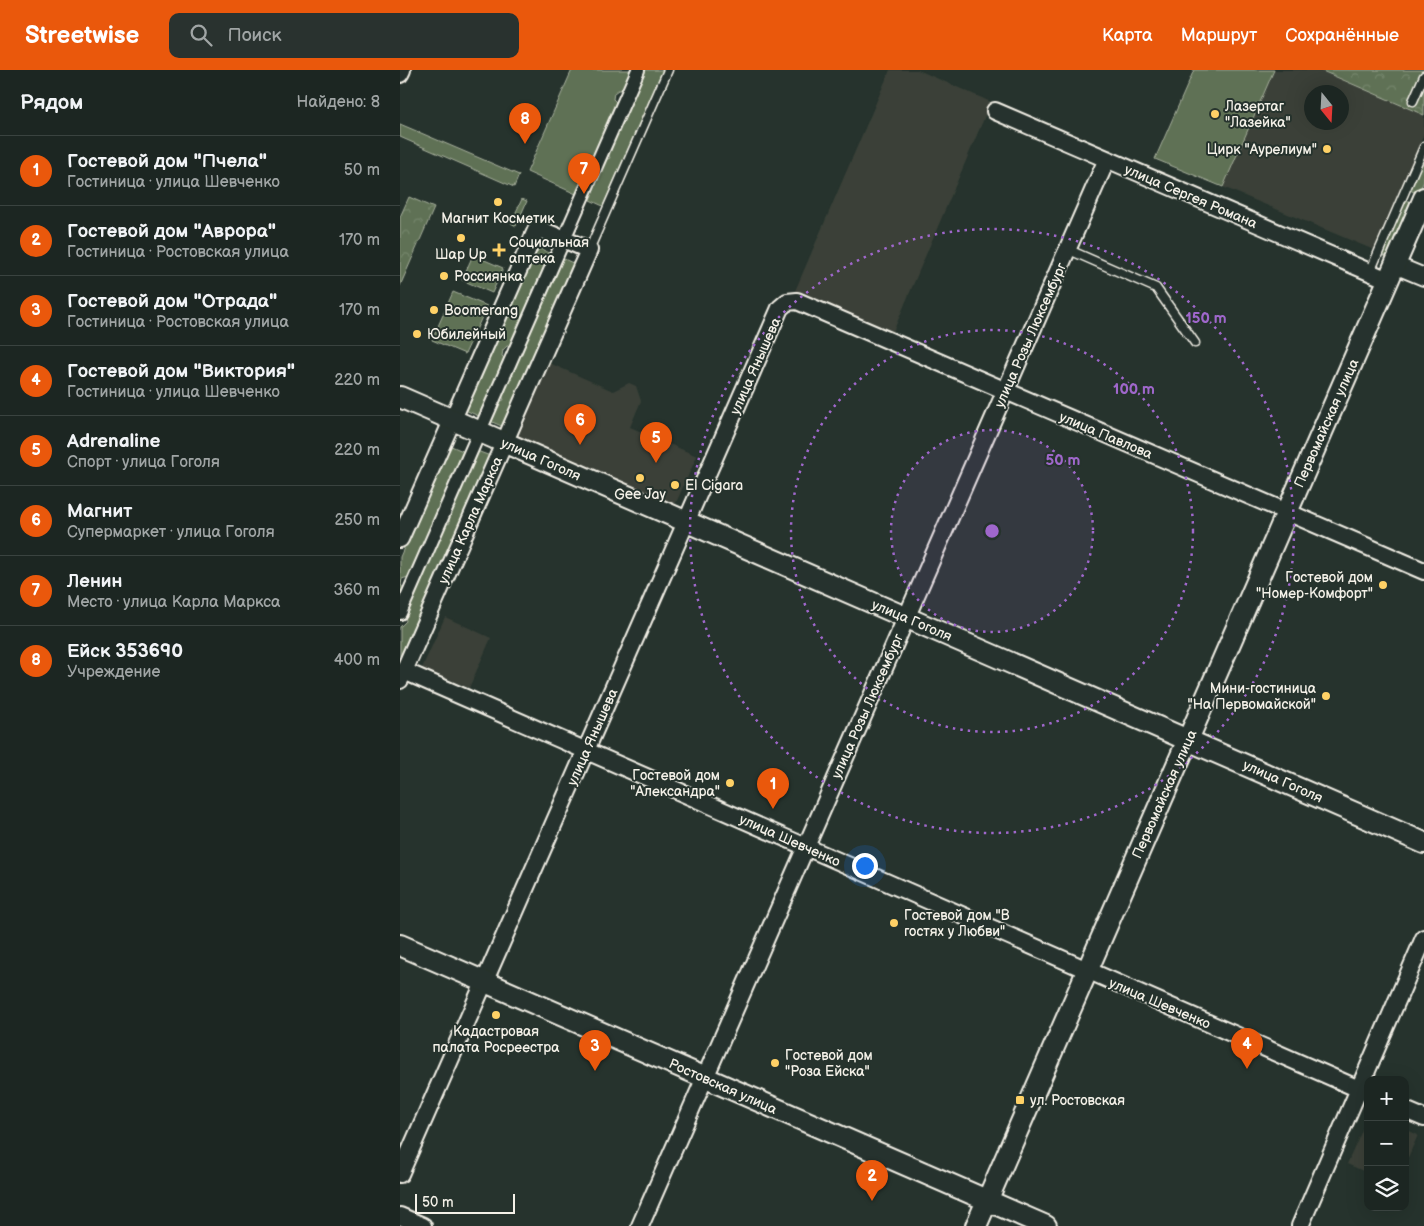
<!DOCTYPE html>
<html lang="ru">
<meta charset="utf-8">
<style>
:root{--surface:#1c2622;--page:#29322f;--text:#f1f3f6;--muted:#a0a5a5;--line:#3a4340;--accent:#ea580c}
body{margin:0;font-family:"Balsamiq Sans",sans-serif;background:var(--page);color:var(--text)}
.controls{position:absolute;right:15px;bottom:15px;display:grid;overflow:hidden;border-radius:10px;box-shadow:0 5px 20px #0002}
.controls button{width:45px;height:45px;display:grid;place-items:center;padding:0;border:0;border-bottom:1px solid var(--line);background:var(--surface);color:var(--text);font:25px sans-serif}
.compass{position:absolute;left:904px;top:15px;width:45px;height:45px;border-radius:50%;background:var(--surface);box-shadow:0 5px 20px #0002;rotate:162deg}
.scale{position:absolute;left:15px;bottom:12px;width:100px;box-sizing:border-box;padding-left:5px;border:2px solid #f4f1e8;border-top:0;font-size:14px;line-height:18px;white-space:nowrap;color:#f4f1e8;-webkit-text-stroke:4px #26332d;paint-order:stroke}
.you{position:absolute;left:464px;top:795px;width:18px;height:18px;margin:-12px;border:4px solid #fff;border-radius:50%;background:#1a73e8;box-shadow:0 0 0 8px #1a73e833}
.badge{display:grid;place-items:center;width:32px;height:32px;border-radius:50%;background:var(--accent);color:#fff;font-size:16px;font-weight:700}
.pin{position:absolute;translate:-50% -41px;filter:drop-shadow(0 1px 2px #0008)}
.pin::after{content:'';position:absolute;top:26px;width:18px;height:15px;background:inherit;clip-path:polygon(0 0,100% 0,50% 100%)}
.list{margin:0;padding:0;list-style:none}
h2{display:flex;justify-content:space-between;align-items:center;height:65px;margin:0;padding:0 20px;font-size:21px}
h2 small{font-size:16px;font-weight:400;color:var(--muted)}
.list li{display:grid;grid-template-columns:32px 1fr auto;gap:15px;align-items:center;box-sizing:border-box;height:70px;padding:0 20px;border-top:1px solid var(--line)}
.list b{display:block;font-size:19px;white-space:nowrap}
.list p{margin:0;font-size:16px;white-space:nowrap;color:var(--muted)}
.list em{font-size:16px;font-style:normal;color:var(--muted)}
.icon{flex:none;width:28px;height:28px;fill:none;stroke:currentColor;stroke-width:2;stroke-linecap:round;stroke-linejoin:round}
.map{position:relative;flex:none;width:1024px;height:1156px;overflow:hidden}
header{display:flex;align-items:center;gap:30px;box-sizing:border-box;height:70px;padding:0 25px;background:var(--accent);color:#fff}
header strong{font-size:24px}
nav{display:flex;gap:28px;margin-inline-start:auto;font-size:18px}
.search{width:350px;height:45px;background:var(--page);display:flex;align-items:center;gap:12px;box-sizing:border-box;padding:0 18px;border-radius:10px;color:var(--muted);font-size:19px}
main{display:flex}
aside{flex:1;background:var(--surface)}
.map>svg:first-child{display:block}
</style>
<header>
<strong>Streetwise</strong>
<div class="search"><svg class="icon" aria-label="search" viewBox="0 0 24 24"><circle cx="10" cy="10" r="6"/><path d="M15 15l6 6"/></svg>Поиск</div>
<nav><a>Карта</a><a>Маршрут</a><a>Сохранённые</a></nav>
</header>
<main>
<aside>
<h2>Рядом<small>Найдено: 8</small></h2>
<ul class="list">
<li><span class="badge">1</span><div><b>Гостевой дом &quot;Пчела&quot;</b><p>Гостиница · улица Шевченко</p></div><em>50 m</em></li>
<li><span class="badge">2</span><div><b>Гостевой дом &quot;Аврора&quot;</b><p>Гостиница · Ростовская улица</p></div><em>170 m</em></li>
<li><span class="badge">3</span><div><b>Гостевой дом &quot;Отрада&quot;</b><p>Гостиница · Ростовская улица</p></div><em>170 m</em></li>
<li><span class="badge">4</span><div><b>Гостевой дом &quot;Виктория&quot;</b><p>Гостиница · улица Шевченко</p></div><em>220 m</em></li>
<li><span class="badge">5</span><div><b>Аdrenaline</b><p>Спорт · улица Гоголя</p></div><em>220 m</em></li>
<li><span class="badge">6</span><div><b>Магнит</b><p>Супермаркет · улица Гоголя</p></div><em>250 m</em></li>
<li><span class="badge">7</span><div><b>Ленин</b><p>Место · улица Карла Маркса</p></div><em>360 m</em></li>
<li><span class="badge">8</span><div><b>Ейск 353690</b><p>Учреждение</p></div><em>400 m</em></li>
</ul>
</aside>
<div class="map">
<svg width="1024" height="1156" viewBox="0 0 1024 1156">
<defs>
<pattern id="park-crowns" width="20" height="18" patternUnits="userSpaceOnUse" patternTransform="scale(1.25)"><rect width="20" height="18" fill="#5e7154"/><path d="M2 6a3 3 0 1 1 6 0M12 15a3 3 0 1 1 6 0" fill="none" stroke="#76866d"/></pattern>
</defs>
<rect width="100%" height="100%" fill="#26332d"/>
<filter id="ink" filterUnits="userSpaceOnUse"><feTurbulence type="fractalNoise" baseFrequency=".02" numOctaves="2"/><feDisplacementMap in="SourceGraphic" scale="10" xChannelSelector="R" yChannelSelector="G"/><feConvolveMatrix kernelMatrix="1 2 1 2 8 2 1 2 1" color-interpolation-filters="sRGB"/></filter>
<g filter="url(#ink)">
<path fill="#3a4138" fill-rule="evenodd" d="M 490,0 L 518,0 L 591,32 L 493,262 L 395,221 Z
M 874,0 L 920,0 L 1024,45 L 1024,64 L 974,180 L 823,117 ZM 912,22 L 942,22 L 942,52 L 912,52 Z
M 147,292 L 213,321 L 229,313 L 236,316 L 241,331 L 230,357 L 297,386 L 275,435 L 115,365 Z
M 45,547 L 91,568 L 69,618 L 22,598 Z
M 968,1047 L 968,1103 L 947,1094 Z
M 1005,1059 L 1018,1065 L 1005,1094 Z"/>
<path fill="#5e7154" stroke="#a9b19e" d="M 172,0 L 233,0 L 224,20 L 218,20 L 214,23 L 213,29 L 218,34 L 186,106 L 184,105 L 176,124 L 127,102 Z
M 244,0 L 263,0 L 203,136 L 190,130 L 205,90 L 210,88 L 208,83 Z
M 794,0 L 874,0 L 823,117 L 755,89 Z
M 0,54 L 119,105 L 114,117 L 0,67 Z
M 1024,88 L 1024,111 L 1018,124 L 1010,120 Z
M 122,129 L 127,131 L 116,156 L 111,153 Z
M 1006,130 L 1014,133 L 990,188 L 982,185 Z
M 136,177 L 152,184 L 137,218 L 132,220 L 134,224 L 112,276 L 107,276 L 103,280 L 102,286 L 106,290 L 81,347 L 65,340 Z
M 73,185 L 103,198 L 92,223 L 62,210 Z
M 162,188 L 177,195 L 106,358 L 90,351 L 99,331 L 104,330 L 102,325 Z
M 53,222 L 87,236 L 65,284 L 32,270 Z
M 49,375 L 65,382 L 55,405 L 50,407 L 52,412 L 11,506 L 2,509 L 1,515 L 5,520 L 0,531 L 0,487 Z
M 77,381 L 93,387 L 5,588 L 0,586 L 0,557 L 6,551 L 5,546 L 45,454 L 50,453 L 48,447 L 71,395 L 75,390 L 73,389 Z"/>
<path fill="url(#park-crowns)" stroke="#a9b19e" d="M 920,0 L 1024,0 L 1024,45 Z
M 9,127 L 34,138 L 0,216 L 0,147 Z"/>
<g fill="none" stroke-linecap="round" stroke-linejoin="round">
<defs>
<path id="service" d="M 1013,31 L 1024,6
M 667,179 L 756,218 L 795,273
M 189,180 L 268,0
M 970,202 L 1024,77"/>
<path id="pedestrian" d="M 0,543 L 238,0"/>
<path id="minor" d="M 0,4 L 2,0
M 595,41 L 988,210
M 995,195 L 1024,207
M 0,469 L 137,158 L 189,180 L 0,610
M 4,601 L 968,1023
M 1005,1040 L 1024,1048
M 0,1104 L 380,238 L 387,232 L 397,231 L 1024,501
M 0,1146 L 23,1156
M 240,1156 L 707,89
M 900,1156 L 1024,868"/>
<path id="tertiary" d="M 0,327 L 1024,773
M 0,875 L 646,1156
M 576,1156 L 1024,128"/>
</defs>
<use href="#service" stroke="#f4f1e8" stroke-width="11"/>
<use href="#pedestrian" stroke="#f4f1e8" stroke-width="16"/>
<use href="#minor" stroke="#f4f1e8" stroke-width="20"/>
<use href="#tertiary" stroke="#f4f1e8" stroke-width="24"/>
<use href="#service" stroke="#26332d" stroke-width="8"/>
<use href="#pedestrian" stroke="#26332d" stroke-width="12"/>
<use href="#minor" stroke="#26332d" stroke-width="16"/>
<use href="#tertiary" stroke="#26332d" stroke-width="20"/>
</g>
</g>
<circle cx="592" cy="461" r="101" fill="#9f67cb" fill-opacity=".12"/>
<g fill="none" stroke="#9f67cb" stroke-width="2.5" stroke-dasharray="2.5 5">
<circle cx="592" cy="461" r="101"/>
<circle cx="592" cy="461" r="201"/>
<circle cx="592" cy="461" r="302"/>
</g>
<g fill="#ffd166" stroke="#26332d" stroke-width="2">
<circle cx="815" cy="44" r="5"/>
<circle cx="927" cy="79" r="5"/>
<circle cx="98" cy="132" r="5"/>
<circle cx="61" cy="168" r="5"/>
<path d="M96.5 172.5h5v5h5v5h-5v5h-5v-5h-5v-5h5z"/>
<circle cx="44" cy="206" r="5"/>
<circle cx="34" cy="240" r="5"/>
<circle cx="17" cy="264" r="5"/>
<circle cx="240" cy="408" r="5"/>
<circle cx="275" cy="415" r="5"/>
<circle cx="983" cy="515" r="5"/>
<circle cx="926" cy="626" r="5"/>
<circle cx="330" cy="713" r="5"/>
<circle cx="494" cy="853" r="5"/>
<circle cx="96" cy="945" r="5"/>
<circle cx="375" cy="993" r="5"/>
<rect x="615" y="1025" width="10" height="10" rx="2.5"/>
</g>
<g text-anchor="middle" stroke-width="4" stroke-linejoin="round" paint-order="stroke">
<g font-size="14" fill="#f4f1e8" stroke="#26332d" text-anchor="start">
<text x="825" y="41">Лазертаг<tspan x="825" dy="16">"Лазейка"</tspan></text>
<text x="917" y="84" text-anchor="end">Цирк "Аурелиум"</text>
<text x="98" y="153" text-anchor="middle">Магнит Косметик</text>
<text x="109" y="177">Социальная<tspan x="109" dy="16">аптека</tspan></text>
<text x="61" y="189" text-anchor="middle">Шар Up</text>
<text x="54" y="211">Россиянка</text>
<text x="44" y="245">Boomerang</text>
<text x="27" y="269">Юбилейный</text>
<text x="285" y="420">El Cigara</text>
<text x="240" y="429" text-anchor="middle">Gee Jay</text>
<text x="973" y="512" text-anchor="end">Гостевой дом<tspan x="973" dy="16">"Номер-Комфорт"</tspan></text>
<text x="916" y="623" text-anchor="end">Мини-гостиница<tspan x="916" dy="16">"На Первомайской"</tspan></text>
<text x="320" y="710" text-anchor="end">Гостевой дом<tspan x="320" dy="16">"Александра"</tspan></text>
<text x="504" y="850">Гостевой дом "В<tspan x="504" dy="16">гостях у Любви"</tspan></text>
<text x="96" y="966" text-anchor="middle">Кадастровая<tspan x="96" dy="16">палата Росреестра</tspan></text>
<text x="385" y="990">Гостевой дом<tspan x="385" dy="16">"Роза Ейска"</tspan></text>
<text x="630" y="1035">ул. Ростовская</text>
</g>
<g font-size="14" fill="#f4f1e8" stroke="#26332d">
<text transform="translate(791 126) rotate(23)" y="5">улица Сергея Романа</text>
<text transform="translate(630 265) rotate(-66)" y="5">улица Розы Люксембург</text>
<text transform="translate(355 296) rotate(-66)" y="5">улица Янышева</text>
<text transform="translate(926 353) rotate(-66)" y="5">Первомайская улица</text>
<text transform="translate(706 365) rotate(23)" y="5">улица Павлова</text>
<text transform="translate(141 389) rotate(24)" y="5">улица Гоголя</text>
<text transform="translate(70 450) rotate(-66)" y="5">улица Карла Маркса</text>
<text transform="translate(512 550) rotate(23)" y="5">улица Гоголя</text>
<text transform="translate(467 636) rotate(-66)" y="5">улица Розы Люксембург</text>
<text transform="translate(192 667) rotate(-66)" y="5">улица Янышева</text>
<text transform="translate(883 711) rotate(24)" y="5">улица Гоголя</text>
<text transform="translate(764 724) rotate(-66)" y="5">Первомайская улица</text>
<text transform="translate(390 770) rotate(24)" y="5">улица Шевченко</text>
<text transform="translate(760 933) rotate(23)" y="5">улица Шевченко</text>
<text transform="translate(323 1016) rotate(24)" y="5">Ростовская улица</text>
</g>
</g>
<circle cx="592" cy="461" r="8" fill="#9f67cb" stroke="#26332d" stroke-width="2.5"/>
<g font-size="15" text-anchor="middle" font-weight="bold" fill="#9f67cb" stroke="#26332d" stroke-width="4" stroke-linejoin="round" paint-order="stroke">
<text x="806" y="253">150 m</text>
<text x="734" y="324">100 m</text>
<text x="663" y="395">50 m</text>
</g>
</svg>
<div class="controls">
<button>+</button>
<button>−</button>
<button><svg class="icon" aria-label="layers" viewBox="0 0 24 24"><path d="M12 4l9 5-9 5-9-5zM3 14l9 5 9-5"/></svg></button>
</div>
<svg class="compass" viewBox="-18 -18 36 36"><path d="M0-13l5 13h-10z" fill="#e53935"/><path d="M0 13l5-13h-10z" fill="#a0a5a5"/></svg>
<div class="scale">50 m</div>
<div class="you"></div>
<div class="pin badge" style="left:373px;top:739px">1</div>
<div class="pin badge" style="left:472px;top:1131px">2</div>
<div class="pin badge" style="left:195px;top:1001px">3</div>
<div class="pin badge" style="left:847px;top:999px">4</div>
<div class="pin badge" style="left:256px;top:393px">5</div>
<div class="pin badge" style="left:180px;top:375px">6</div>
<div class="pin badge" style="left:184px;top:124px">7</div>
<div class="pin badge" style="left:125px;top:74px">8</div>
</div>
</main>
